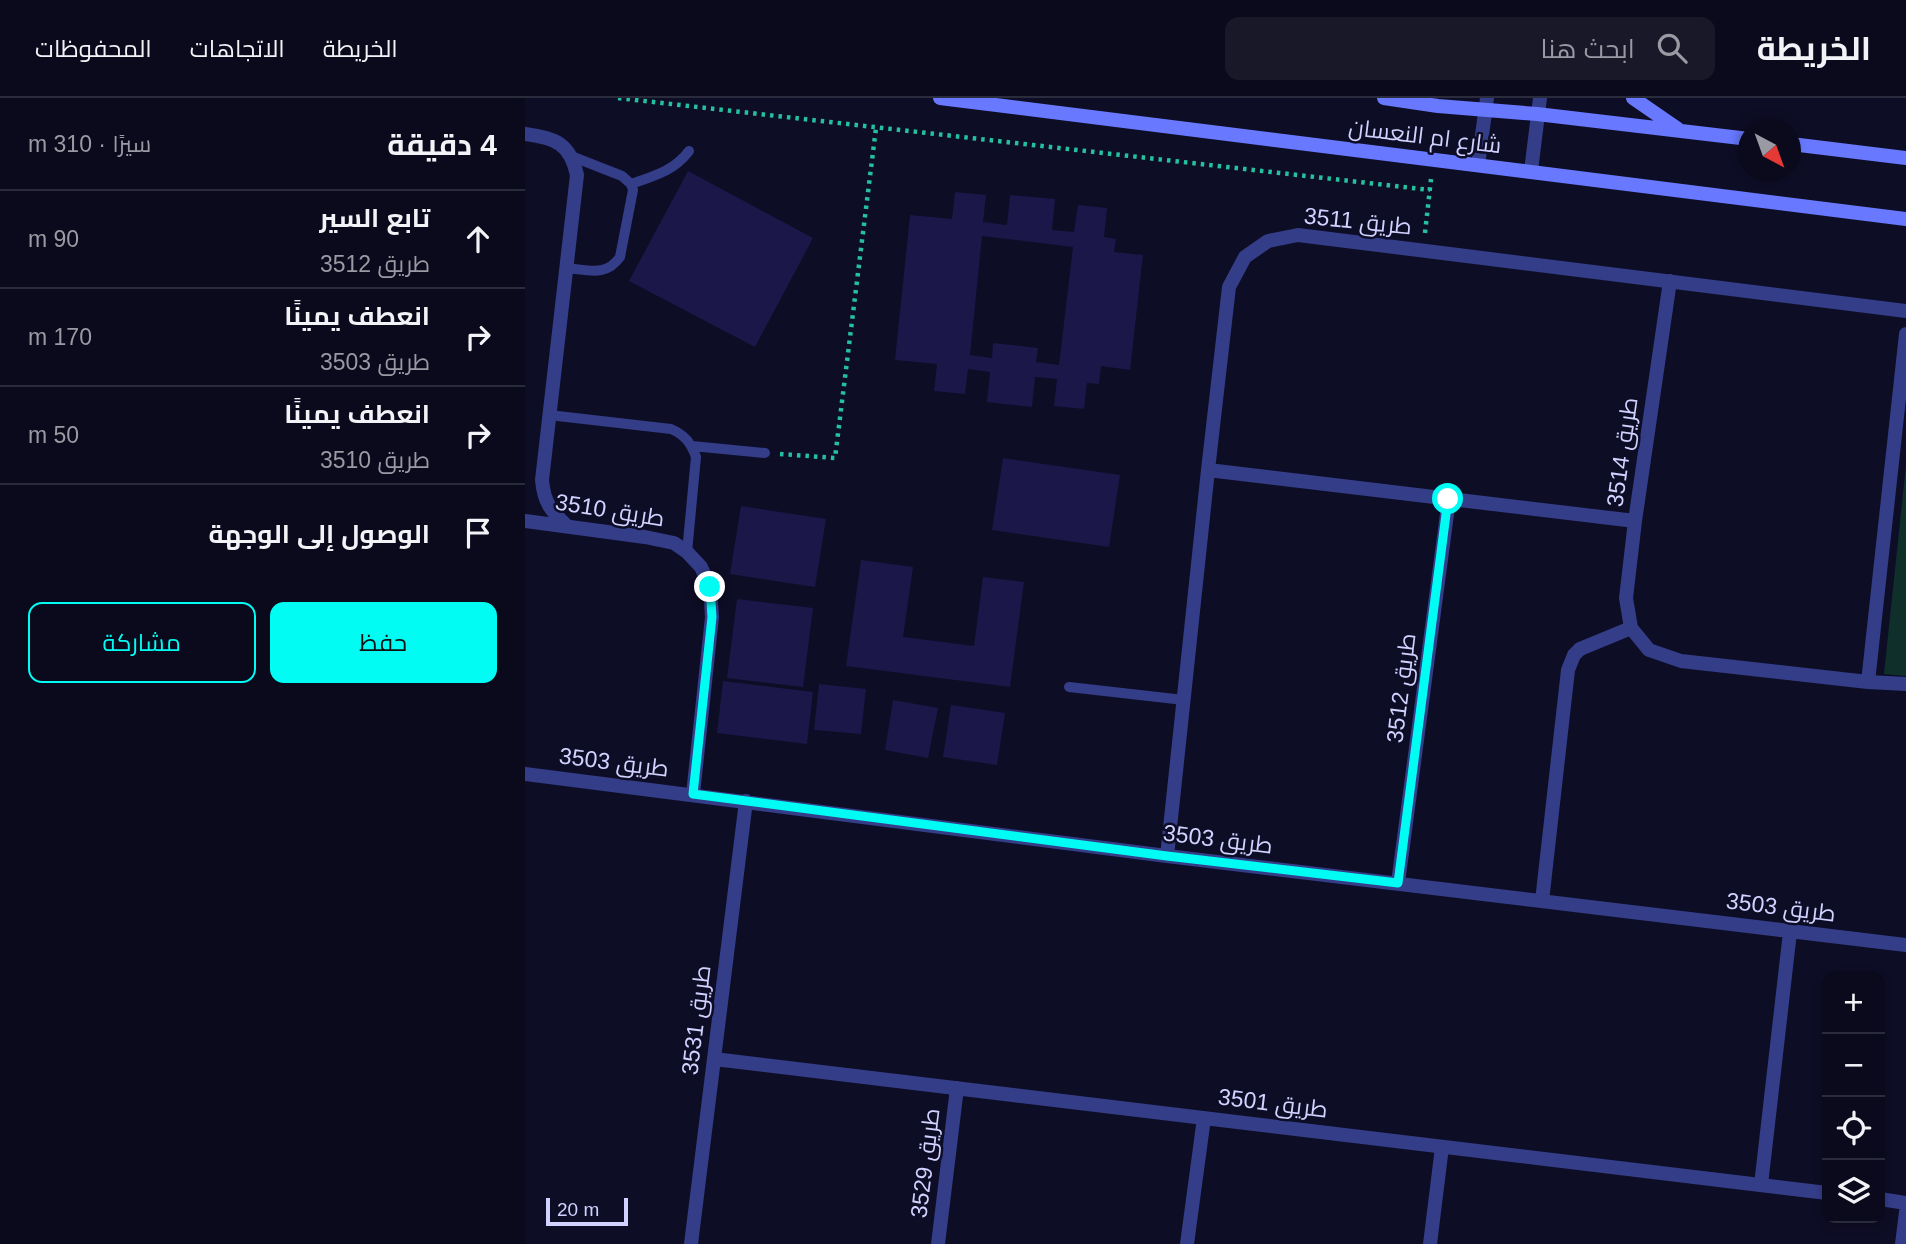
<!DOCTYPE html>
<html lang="ar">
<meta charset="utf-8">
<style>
:root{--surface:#0a0a1c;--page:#181829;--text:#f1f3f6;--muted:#999aa3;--line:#2a2b3b;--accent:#00fcf3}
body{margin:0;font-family:Arial,Cairo,sans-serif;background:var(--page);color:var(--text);direction:rtl}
.controls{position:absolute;right:21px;bottom:21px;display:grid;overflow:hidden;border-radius:14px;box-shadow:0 4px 10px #0003}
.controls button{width:63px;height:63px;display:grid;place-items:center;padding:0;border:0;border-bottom:2px solid var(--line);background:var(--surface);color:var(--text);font:35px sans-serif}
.compass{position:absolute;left:1213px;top:21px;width:63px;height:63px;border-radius:50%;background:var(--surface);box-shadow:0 4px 10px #0003;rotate:139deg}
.scale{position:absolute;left:21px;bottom:18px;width:82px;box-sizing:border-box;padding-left:7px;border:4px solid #d1d2ff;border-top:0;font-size:19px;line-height:24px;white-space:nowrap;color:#d1d2ff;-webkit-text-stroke:5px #0e0d26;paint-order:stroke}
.stop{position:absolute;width:21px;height:21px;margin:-16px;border:5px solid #00fcf3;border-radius:50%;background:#fff}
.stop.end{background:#00fcf3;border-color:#fff;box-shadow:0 2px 7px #0008}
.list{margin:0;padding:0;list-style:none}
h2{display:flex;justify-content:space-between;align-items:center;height:91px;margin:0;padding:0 28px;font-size:30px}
h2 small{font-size:23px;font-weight:400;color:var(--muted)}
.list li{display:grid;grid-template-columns:46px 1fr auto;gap:21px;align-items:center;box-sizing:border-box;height:98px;padding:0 28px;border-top:2px solid var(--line)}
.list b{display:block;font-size:26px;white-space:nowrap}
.list p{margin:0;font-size:23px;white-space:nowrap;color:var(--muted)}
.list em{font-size:23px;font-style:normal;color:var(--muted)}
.actions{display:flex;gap:14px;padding:21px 28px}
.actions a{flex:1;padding:16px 0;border:2px solid var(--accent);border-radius:14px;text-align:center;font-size:24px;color:var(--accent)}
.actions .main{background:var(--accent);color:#111}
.icon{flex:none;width:38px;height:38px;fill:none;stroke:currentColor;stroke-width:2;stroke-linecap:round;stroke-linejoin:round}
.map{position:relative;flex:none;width:1381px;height:1146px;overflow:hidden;direction:ltr}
header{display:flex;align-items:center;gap:42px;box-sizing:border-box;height:98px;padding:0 35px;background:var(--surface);border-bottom:2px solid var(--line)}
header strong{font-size:33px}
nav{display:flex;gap:38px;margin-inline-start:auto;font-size:24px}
.search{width:490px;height:63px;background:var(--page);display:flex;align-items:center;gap:18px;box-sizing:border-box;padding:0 24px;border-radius:14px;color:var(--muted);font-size:26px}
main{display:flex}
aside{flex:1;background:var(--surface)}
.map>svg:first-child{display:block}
</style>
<header>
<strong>الخريطة</strong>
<div class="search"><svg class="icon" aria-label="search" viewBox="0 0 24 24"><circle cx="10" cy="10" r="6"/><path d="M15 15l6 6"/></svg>ابحث هنا</div>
<nav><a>الخريطة</a><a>الاتجاهات</a><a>المحفوظات</a></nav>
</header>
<main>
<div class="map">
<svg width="1381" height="1146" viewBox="0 0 1381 1146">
<rect width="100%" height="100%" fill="#0e0d26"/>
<path fill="#0f302a" d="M 1381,367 L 1381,578 L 1359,576 Z"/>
<path fill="#1b1748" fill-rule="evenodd" d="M 163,73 L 288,140 L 230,249 L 104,183 Z
M 430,94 L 461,97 L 458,124 L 482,127 L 485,97 L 530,101 L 527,132 L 549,134 L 553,107 L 582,110 L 579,139 L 591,141 L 589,154 L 618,157 L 605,272 L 576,268 L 574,286 L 562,285 L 559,311 L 529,308 L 532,281 L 510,279 L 507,309 L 462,304 L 465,274 L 443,271 L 440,296 L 409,293 L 412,266 L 370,262 L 385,117 L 427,121 ZM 457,138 L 548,149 L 534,267 L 511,264 L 513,250 L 468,245 L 467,260 L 445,257 Z
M 478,360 L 595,377 L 584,449 L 467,432 Z
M 216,408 L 301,421 L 290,489 L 205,476 Z
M 336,462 L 388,469 L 378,539 L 449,548 L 458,479 L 499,484 L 485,589 L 321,568 Z
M 212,501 L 288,510 L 278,589 L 202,580 Z
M 198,583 L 288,594 L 282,646 L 192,635 Z
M 294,586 L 341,591 L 336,636 L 289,632 Z
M 368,602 L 413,610 L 403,660 L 360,652 Z
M 426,607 L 480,615 L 472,667 L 418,659 Z"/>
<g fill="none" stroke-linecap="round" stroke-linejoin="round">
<path stroke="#25bfa1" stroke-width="4.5" stroke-dasharray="3.5 5" stroke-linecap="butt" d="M 93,0 L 905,92
M 900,135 L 906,81
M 255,356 L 310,360 L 351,30"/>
<path stroke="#343d88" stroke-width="10" d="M 106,86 C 129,78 149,73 164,53
M 42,170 C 64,172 81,179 95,159 L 108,92 L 106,86 L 97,78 L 46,58
M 24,317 L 146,331 C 160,337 166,345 171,359 L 162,454
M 167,348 L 240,355
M 544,589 L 659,602"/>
<path stroke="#343d88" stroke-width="14" d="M 1017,803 L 1043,572 L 1049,557 L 1055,551"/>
<path stroke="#343d88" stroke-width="14" d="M 0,36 C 30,40 45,45 52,77 L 17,382 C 19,405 26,413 42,428
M 1145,183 L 1110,423 L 1101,500 L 1106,530 L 1124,552 L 1156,563 L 1343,584 L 1381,586
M 683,372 L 1110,423
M 0,423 L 120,439 L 149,445 L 162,454 L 176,469 L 185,489 L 187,519 L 168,696
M 1055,551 L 1106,530
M 1343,584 L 1381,236
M 0,676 L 642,758 L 1381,847
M 642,758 L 683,372 L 704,189 L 720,159 L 743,143 L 773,137 L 1381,213
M 873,785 L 924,401
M 189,961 L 1302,1095
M 1236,1087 L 1265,834
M 1355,1101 L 1381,1105
M 166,1146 L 221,703
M 413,1146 L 432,990
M 662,1146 L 679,1020
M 905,1146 L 917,1049
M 1377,1146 L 1381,1114"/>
<path stroke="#343d88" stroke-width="14" d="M 953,67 L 962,0
M 1006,73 L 1015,0"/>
<path stroke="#6879ff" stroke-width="14" d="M 415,0 L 1381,121
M 859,0 L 913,8 L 1012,16 L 1224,41
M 1108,0 L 1153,31
M 1266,46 L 1381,60"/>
</g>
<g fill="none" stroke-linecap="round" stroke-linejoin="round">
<path stroke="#00fcf3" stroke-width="9" d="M 185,489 L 187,519 L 168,696 L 642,758 L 873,785 L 923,401"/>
</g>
<g text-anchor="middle" stroke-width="5" stroke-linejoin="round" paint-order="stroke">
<g font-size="23" fill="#d1d2ff" stroke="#0e0d26">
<text transform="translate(900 38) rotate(7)" y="8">شارع ام النعسان</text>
<text transform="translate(833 123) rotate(6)" y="8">طريق 3511</text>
<text transform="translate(1097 354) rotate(-82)" y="8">طريق 3514</text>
<text transform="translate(85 412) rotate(9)" y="8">طريق 3510</text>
<text transform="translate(876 590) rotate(-83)" y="8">طريق 3512</text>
<text transform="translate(89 664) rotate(7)" y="8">طريق 3503</text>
<text transform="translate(693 741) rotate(7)" y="8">طريق 3503</text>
<text transform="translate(1256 809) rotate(7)" y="8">طريق 3503</text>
<text transform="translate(171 922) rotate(-83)" y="8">طريق 3531</text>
<text transform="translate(748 1005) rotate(7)" y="8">طريق 3501</text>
<text transform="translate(400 1065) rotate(-83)" y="8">طريق 3529</text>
</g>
</g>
</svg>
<div class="controls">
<button>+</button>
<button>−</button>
<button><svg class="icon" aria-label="locate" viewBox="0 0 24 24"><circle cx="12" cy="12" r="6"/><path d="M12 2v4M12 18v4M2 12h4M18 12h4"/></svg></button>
<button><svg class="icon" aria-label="layers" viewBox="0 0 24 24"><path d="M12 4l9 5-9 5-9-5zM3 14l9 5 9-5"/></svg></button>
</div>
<svg class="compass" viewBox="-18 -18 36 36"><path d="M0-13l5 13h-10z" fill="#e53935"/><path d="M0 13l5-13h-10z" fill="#999aa3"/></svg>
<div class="scale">20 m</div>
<div class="stop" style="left:923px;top:401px"></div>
<div class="stop end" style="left:185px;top:489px"></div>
</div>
<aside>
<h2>4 دقيقة<small>سيرًا · 310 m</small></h2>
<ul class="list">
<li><svg class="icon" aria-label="ahead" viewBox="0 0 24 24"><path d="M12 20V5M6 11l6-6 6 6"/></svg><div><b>تابع السير</b><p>طريق 3512</p></div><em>90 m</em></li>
<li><svg class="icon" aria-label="right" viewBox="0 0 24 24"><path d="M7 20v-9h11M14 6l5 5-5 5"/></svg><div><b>انعطف يمينًا</b><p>طريق 3503</p></div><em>170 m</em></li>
<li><svg class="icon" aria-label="right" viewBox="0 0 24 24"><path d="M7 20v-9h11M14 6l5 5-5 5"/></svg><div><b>انعطف يمينًا</b><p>طريق 3510</p></div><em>50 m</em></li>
<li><svg class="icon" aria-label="arrive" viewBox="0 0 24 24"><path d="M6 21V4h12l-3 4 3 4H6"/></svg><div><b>الوصول إلى الوجهة</b></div></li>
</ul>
<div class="actions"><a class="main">حفظ</a><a>مشاركة</a></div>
</aside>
</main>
